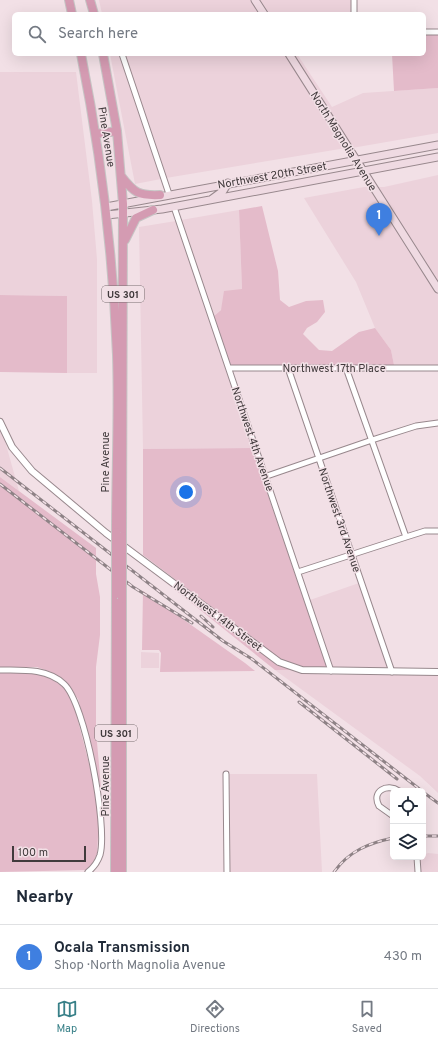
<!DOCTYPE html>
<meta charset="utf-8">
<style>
:root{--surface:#fff;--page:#f2f2f3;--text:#1f2937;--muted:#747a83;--line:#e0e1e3;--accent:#388088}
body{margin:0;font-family:Overpass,sans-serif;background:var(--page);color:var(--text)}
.controls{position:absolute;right:12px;bottom:12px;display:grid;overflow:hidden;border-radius:6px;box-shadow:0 4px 16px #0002}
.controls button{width:36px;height:36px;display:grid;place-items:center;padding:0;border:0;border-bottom:1px solid var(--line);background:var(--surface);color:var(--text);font:20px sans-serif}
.scale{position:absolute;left:12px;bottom:10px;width:74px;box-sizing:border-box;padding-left:4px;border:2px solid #413a3c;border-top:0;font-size:11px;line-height:14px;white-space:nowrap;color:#413a3c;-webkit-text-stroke:3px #f2e0e6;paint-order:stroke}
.you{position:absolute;left:186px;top:492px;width:14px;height:14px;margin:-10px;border:3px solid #fff;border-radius:50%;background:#1a73e8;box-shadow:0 0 0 6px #1a73e833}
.badge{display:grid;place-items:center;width:26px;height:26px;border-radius:50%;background:var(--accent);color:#fff;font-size:13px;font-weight:700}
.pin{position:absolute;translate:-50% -33px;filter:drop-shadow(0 1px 2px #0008)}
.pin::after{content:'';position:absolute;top:21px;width:14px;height:12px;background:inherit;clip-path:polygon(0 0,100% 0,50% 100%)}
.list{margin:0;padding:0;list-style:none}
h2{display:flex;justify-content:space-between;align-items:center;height:52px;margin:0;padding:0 16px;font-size:17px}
h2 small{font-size:13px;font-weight:400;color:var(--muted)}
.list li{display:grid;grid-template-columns:26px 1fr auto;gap:12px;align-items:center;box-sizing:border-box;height:64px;padding:0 16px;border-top:1px solid var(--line)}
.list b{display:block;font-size:15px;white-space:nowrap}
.list p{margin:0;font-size:13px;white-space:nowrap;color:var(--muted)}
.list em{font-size:13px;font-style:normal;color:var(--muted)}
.icon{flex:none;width:22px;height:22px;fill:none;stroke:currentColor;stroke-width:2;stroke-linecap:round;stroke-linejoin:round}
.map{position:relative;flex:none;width:438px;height:872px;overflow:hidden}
.search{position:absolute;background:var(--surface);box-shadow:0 4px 16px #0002;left:12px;right:12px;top:12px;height:44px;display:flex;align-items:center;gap:10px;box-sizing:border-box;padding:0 14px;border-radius:6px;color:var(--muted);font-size:15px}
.sheet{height:116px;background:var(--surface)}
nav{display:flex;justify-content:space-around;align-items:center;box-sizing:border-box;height:56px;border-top:1px solid var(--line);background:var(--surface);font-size:11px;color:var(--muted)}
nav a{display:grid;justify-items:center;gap:2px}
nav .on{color:var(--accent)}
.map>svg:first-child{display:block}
</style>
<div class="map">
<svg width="438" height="872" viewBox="0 0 438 872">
<rect width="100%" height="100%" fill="#f2e0e6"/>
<path fill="#ecd2db" d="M 99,0 L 252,0 L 261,14 L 102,14 Z
M 258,0 L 351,0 L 351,14 L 267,14 Z
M 110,54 L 119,54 L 161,179 L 135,184 Z
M 125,54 L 286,54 L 346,148 L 166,178 Z
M 292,54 L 297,54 L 332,107 L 363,93 L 438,88 L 438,133 L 352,148 Z
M 0,72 L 76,72 L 92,201 L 97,259 L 97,373 L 67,373 L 67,296 L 0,295 Z
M 438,175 L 438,284 L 377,187 L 384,187 Z
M 364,187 L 370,187 L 438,294 L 438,365 L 394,365 L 391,350 L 375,328 L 356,282 L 304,198 Z
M 239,210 L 242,290 L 214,316 L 181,220 Z
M 176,221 L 228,371 L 252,448 L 143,449 L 139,227 Z
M 0,428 L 5,441 L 19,491 L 0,477 Z
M 359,583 L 388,669 L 333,668 L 310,600 Z
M 141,652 L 159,653 L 159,668 L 141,668 Z
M 275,670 L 294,670 L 302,673 L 330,675 L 438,675 L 438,793 L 420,776 Z
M 228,774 L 317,774 L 322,872 L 229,872 Z
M 428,853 L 438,854 L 438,872 L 420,872 L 420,857 L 423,857 L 423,855 Z"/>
<path fill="#e4bbca" d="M 424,35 L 438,35 L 438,88 L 394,91 L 392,54 L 424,54 Z
M 262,206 L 278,271 L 280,300 L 289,307 L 306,301 L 323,300 L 325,312 L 317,322 L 307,328 L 303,334 L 319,350 L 332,351 L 359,332 L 375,328 L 391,350 L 394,365 L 231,366 L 214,316 L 221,310 L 224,291 L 242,289 L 239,210 Z
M 0,295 L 67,296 L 67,373 L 0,372 Z
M 252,448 L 327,668 L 303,667 L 280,659 L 143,555 L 143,449 Z
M 0,477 L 96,548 L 96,574 L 100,597 L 100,635 L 96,667 L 96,731 L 103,810 L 101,789 L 78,699 L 66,682 L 51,672 L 37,667 L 0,667 Z
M 143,564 L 278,664 L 294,670 L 275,670 Z
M 143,591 L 245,663 L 255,671 L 160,672 L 161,653 L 159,650 L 142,650 Z
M 0,673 L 34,673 L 49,678 L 63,686 L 73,701 L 96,791 L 99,820 L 97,854 L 91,866 L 86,870 L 0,872 Z"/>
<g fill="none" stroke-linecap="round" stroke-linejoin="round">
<defs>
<path id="minor" d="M 354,14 L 354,0
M 424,32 L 438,32
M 122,54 L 169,194
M 174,207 L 331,671
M 230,368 L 438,368
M 288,368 L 392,672
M 346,368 L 406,537
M 264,477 L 372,440 L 416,426 L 438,423
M 298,572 L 406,537 L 425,531 L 438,531
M 0,670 C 22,670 47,668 64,684 C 85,703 108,826 100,855 C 98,861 93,868 88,872
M 226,774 L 227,872
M 393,816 L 379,806 C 371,791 387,783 399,791
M 417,857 L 418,872"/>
<path id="tertiary" d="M 0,422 L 12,447 L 32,471 L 106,533 L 279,662 L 302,670 L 438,672"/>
<path id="secondary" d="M 255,0 L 264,14
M 289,54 L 438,289
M 212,199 L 223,191 L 228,183
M 106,207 L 438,145
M 107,215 L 162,209 L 438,157"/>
<path id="trunk" d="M 69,0 L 72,14
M 90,0 L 94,14
M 81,54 C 101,154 113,254 117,355 C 119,414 116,473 116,532
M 103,54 L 117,131 L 123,204 L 122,536
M 96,134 L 117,131
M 121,176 C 134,193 139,196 160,195
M 125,240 L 136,218 L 153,210
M 122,599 L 122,872
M 115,872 L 116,594"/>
</defs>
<use href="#minor" stroke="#98888d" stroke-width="7"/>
<use href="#tertiary" stroke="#98888d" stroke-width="8"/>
<use href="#secondary" stroke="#98888d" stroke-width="9"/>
<use href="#trunk" stroke="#c6c4c4" stroke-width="10"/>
<use href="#minor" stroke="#fff" stroke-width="5"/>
<use href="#tertiary" stroke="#fff" stroke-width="6"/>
<use href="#secondary" stroke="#efdae2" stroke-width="7"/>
<use href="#trunk" stroke="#d49bb2" stroke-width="8"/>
<defs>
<path id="rail" d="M 0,468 L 223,641 L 252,659 L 422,791
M 0,484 L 133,587 L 192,623
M 201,616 L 213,627
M 299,702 L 397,779
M 423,792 L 438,803
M 423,836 L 438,836
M 334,872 C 349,851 369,843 393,838"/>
</defs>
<use href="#rail" stroke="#8e8286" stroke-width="3"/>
<use href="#rail" stroke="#f2e0e6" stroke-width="1.5" stroke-dasharray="4.5" stroke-linecap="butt"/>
<defs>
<path id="trunk-bridge" d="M 116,594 L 116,532
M 122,599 L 122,536"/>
</defs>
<use href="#trunk-bridge" stroke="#c6c4c4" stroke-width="10" stroke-linecap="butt"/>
<use href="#trunk-bridge" stroke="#d49bb2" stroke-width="8"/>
</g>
<g text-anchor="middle" stroke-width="3" stroke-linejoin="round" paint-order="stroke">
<g fill="#f2e0e6" stroke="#766c6f" stroke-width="1">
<rect x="102" y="286" width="42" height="16" rx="3"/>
<rect x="95" y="725" width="42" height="16" rx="3"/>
</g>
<g font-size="10" font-weight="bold" fill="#413a3c">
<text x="123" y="298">US 301</text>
<text x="116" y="737">US 301</text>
</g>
<g font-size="11" fill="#413a3c" stroke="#f2e0e6">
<text transform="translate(107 137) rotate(81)" y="4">Pine Avenue</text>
<text transform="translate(344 141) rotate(58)" y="4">North Magnolia Avenue</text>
<text transform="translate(272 175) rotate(-10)" y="4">Northwest 20th Street</text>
<text x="334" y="372">Northwest 17th Place</text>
<text transform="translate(253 439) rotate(71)" y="4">Northwest 4th Avenue</text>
<text transform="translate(105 462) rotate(-90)" y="4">Pine Avenue</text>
<text transform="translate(340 520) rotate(71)" y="4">Northwest 3rd Avenue</text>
<text transform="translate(218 616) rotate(37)" y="4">Northwest 14th Street</text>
<text transform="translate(105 786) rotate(-90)" y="4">Pine Avenue</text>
</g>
</g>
</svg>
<div class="controls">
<button><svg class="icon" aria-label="locate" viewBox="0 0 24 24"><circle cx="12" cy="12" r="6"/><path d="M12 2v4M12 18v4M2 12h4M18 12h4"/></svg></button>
<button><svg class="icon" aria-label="layers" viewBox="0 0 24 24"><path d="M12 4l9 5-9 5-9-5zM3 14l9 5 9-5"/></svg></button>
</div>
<div class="scale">100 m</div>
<div class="you"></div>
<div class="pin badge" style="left:379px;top:236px;background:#3f7fe0">1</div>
<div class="search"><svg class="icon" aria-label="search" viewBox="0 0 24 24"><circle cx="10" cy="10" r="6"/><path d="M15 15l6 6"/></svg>Search here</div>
</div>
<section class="sheet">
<h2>Nearby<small></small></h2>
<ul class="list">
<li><span class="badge" style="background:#3f7fe0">1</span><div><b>Ocala Transmission</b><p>Shop · North Magnolia Avenue</p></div><em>430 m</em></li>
</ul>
</section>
<nav>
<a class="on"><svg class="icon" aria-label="map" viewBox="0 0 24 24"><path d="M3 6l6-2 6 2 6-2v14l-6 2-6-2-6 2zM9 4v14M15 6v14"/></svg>Map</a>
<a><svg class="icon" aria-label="directions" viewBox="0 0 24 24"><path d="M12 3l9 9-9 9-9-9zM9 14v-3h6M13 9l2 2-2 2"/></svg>Directions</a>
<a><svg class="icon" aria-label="saved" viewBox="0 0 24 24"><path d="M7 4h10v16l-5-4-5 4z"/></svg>Saved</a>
</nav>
